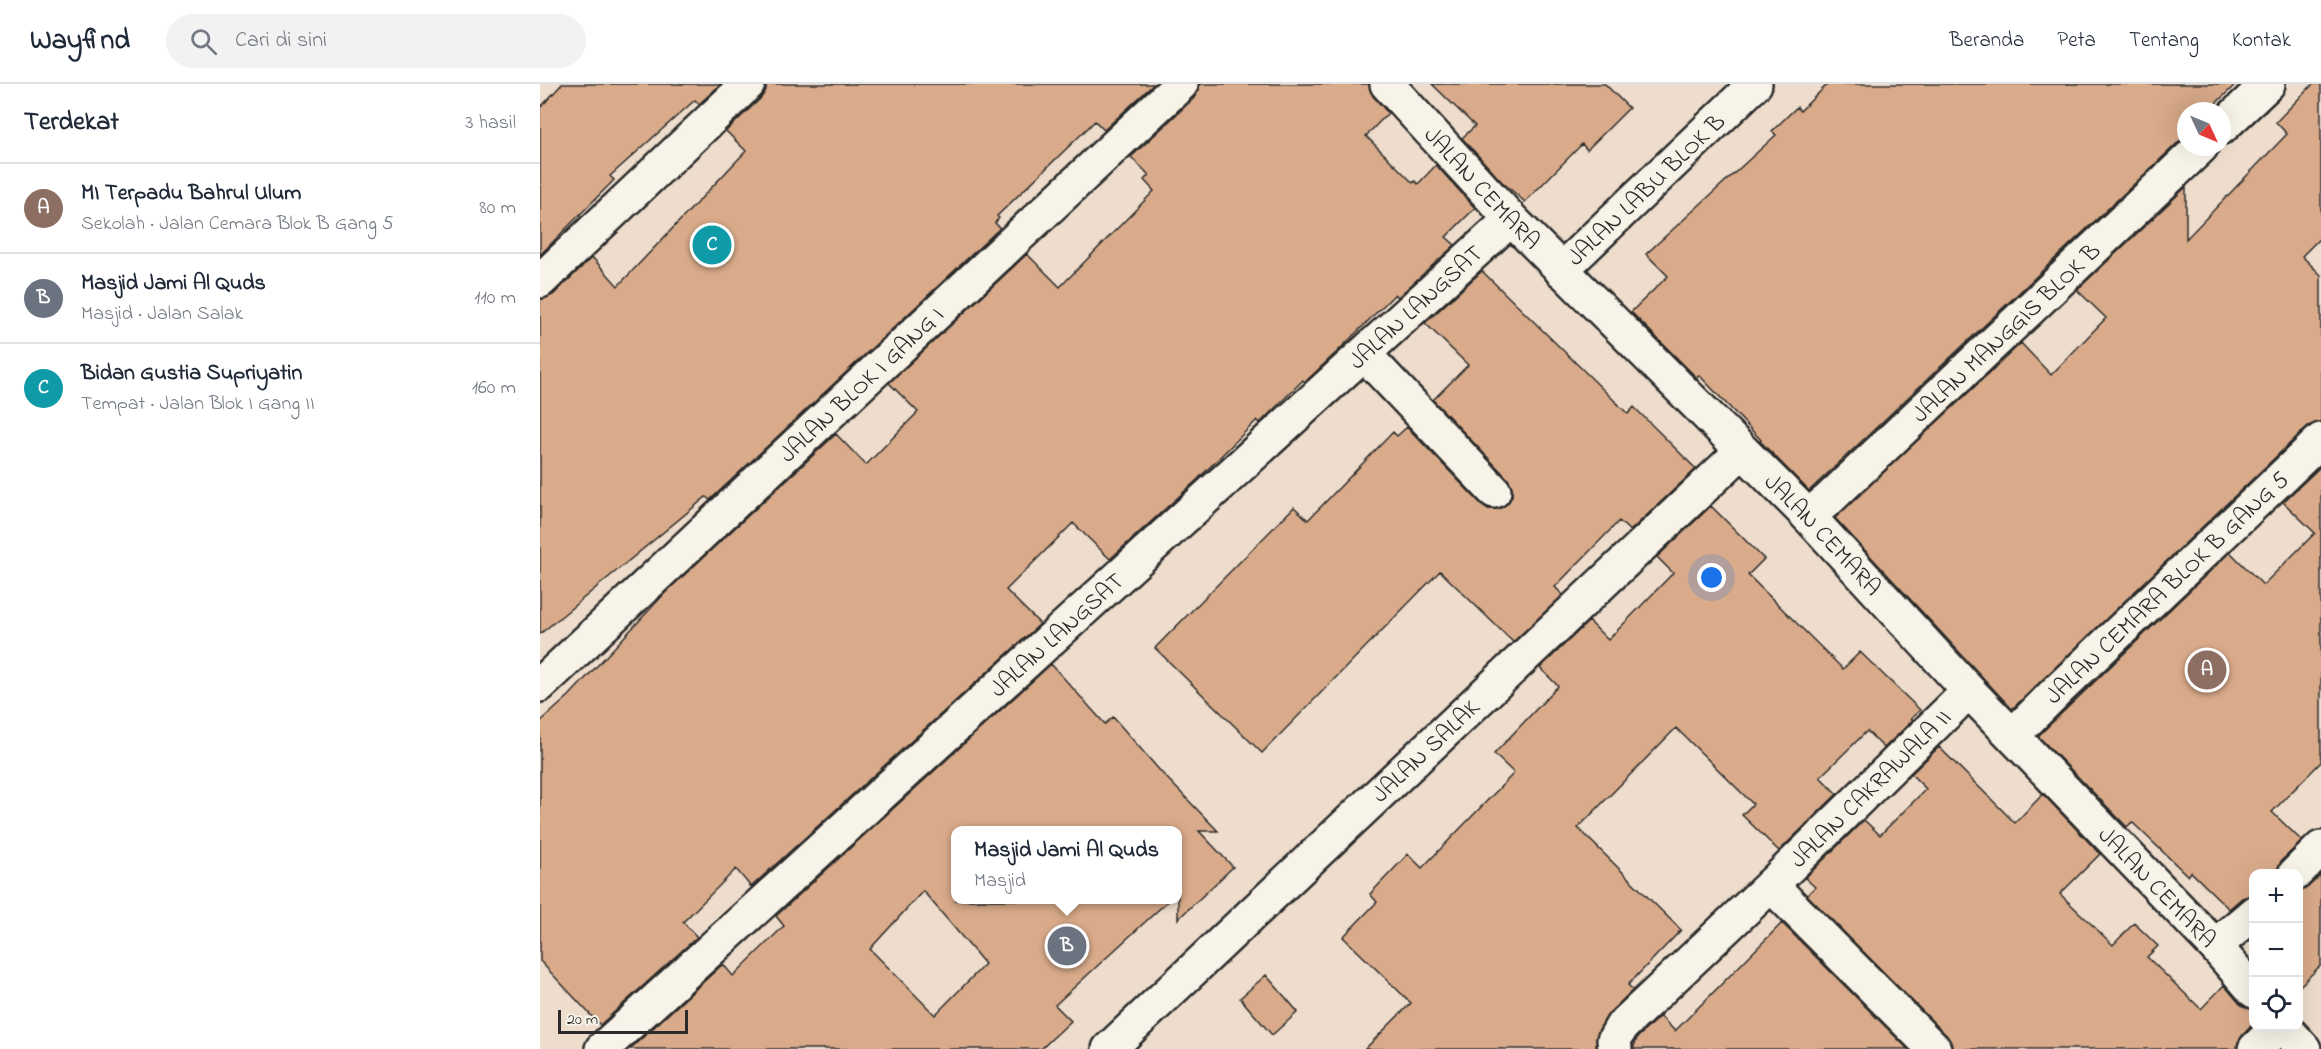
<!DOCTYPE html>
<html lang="id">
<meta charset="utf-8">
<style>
:root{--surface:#fff;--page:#f2f2f3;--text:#1f2937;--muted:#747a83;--line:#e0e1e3;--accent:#c8321e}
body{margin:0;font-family:"Indie Flower",sans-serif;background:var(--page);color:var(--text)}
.controls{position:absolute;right:18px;bottom:18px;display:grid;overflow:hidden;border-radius:12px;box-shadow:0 6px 24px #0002}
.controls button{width:54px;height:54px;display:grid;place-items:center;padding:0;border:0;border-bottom:2px solid var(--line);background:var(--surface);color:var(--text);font:30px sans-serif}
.compass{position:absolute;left:1637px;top:18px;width:54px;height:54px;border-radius:50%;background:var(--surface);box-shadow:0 6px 24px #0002;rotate:134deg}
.scale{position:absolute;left:18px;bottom:15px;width:130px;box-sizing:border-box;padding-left:6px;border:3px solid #2b2b2b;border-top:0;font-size:16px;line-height:21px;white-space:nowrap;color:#2b2b2b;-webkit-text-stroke:4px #f7f3e8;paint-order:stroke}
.you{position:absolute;left:1172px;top:494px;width:21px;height:21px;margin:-15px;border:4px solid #fff;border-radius:50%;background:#1a73e8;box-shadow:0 0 0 9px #1a73e833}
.badge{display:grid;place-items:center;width:39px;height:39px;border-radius:50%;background:var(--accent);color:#fff;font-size:20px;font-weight:700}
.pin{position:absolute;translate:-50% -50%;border:3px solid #fff;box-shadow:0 2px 6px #0006}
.popup{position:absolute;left:411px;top:742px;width:231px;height:78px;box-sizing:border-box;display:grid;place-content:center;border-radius:12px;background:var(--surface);filter:drop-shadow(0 2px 4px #0005);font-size:20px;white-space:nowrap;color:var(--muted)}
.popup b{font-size:22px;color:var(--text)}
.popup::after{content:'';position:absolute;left:50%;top:100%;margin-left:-12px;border:12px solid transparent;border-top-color:var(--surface)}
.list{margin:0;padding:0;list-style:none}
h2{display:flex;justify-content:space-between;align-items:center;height:78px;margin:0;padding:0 24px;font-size:26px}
h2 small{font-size:20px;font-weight:400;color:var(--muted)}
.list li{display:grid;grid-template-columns:39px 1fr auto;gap:18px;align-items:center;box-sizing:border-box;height:90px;padding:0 24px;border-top:2px solid var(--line)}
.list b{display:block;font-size:22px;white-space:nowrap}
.list p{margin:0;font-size:20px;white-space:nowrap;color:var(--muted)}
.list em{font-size:20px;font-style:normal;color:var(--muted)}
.icon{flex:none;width:33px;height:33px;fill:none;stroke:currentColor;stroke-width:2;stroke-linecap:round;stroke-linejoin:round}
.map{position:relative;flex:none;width:1781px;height:965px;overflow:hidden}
header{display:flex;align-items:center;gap:36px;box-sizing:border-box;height:84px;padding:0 30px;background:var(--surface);border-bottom:2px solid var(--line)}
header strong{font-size:28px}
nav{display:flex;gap:33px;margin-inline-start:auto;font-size:21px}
.search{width:420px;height:54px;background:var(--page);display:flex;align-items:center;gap:15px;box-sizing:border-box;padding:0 21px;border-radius:33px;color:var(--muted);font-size:22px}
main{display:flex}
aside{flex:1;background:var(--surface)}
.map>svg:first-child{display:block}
</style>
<header>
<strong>Wayfind</strong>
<div class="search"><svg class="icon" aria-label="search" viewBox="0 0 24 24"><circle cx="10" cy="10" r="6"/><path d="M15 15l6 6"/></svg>Cari di sini</div>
<nav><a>Beranda</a><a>Peta</a><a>Tentang</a><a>Kontak</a></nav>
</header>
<main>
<aside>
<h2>Terdekat<small>3 hasil</small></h2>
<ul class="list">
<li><span class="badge" style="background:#8d6e63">A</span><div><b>MI Terpadu Bahrul Ulum</b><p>Sekolah · Jalan Cemara Blok B Gang 5</p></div><em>80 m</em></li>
<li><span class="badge" style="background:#6b7280">B</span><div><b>Masjid Jami Al Quds</b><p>Masjid · Jalan Salak</p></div><em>110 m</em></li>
<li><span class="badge" style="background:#0f9aa8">C</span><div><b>Bidan Gustia Supriyatin</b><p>Tempat · Jalan Blok I Gang II</p></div><em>160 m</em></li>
</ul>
</aside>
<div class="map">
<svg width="1781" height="965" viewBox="0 0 1781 965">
<rect width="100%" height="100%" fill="#edc"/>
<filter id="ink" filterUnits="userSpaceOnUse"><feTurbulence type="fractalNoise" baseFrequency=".0167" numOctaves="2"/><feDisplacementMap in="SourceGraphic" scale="12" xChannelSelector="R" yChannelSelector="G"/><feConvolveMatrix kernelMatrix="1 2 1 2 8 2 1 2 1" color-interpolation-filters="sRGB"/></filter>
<g filter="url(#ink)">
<path fill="#d9ab8a" stroke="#2b2b2b" stroke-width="1.5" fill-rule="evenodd" d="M 22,0 L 181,0 L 159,20 L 155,16 L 70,92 L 74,96 L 0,171 L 0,24 Z
M 226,0 L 614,0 L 564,46 L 555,37 L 457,132 L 459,134 L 455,139 L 460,144 L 170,416 L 166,413 L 0,550 L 0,215 L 13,211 L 52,173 L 78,202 L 206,67 L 186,47 L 221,14 L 226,6 Z
M 659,0 L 829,0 L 833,12 L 848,29 L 826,52 L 873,99 L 875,97 L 878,100 L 896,81 L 935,124 L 906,153 L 915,161 L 858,213 L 855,210 L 798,267 L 765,298 L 763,296 L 720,339 L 717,336 L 657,396 L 570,475 L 533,439 L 466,506 L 500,540 L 211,803 L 196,785 L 143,838 L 157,853 L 60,941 L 0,877 L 0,638 L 29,612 L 127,507 L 296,350 L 326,381 L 378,328 L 349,299 L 487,170 L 520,203 L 614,107 L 604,96 L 609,91 L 591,73 L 654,14 L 659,6 Z
M 892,0 L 1065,0 L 1089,24 L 1047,66 L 1042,60 L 985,118 L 961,97 L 922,54 L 935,42 Z
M 1288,0 L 1696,0 L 1668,27 L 1646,27 L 1646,51 L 1269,407 L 1220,357 L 1221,356 L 1159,291 L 1157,294 L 1091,228 L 1128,192 L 1106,170 L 1236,51 L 1232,47 L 1257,23 L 1260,27 Z
M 1773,0 L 1781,0 L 1781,153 L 1762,172 L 1781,191 L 1781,338 L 1768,342 L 1472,625 L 1295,434 L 1481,259 L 1511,291 L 1566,234 L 1537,206 L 1646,103 L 1646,155 L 1747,50 L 1736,38 Z
M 942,187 L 1088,330 L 1094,323 L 1156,385 L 1090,447 L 1079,437 L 1015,503 L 1023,511 L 973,558 L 900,487 L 722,669 L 615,564 L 754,423 L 768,436 L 853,348 L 857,352 L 867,343 L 941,420 L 948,425 L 958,425 L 967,420 L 972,412 L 972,403 L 968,395 L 893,316 L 928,281 L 885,239 Z
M 1781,382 L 1781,678 L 1732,728 L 1762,757 L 1741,777 L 1737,789 L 1713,789 L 1713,811 L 1702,814 L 1689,825 L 1651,788 L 1648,792 L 1592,738 L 1587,743 L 1498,652 L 1690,468 L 1723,501 L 1775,449 L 1743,418 Z
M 1171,422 L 1224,475 L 1208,491 L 1303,585 L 1320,568 L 1380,626 L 1371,635 L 1373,636 L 1344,664 L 1327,647 L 1280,693 L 1297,710 L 1239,767 L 1202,731 L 1213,720 L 1136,644 L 1038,744 L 1141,846 L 1088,901 L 1093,906 L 1069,929 L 1058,947 L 1056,965 L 825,965 L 871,919 L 803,853 L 837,818 L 830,810 L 868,770 L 882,784 L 974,689 L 954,670 L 1018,602 L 1000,584 L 1049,537 L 1068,556 L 1133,489 L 1117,473 Z
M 511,580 L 565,640 L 573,633 L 621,688 L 678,747 L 659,747 L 693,783 L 638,835 L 638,747 L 416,747 L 416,816 L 629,816 L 515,921 L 531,937 L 501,965 L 90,965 L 183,880 L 193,892 L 244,842 L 236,832 ZM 383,807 L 445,880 L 395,931 L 330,865 Z
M 1399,663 L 1475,739 L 1503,710 L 1560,770 L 1520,810 L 1573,861 L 1594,839 L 1618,862 L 1607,873 L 1661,925 L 1684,901 L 1700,920 L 1707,924 L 1713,925 L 1713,940 L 1702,952 L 1697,965 L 1412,965 L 1407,952 L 1267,811 L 1275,803 L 1265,794 L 1324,736 L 1340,751 L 1386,705 L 1371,690 Z
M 1781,791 L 1781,881 L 1758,904 L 1758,808 L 1768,803 Z
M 1242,839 L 1368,965 L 1093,965 L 1097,954 L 1120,932 L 1135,947 Z
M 726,891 L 758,928 L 732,951 L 700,914 Z"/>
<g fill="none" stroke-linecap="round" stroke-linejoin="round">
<defs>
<g id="minor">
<path id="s1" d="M 847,0 L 971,135 L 1268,432 L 1429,607 L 1675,862 L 1714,907"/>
<path d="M 1682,43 L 1728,0"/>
<path id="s2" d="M 1021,186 L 1215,0"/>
<path d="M 0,197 L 208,0"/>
<path d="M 824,270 L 954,407"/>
<path id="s3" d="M 1268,432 L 1289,415 L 1661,63"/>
<path id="s4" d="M 0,601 L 641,0"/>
<path id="s5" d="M 1473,651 L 1516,608 L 1781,356"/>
<path d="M 1755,790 L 1781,764"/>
<path d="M 1231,801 L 1394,965"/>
<path d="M 1675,862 L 1714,829"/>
<path d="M 1743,942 L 1764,965"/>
<path id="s6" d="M 62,965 L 971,135"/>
<path id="s7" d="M 569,965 L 1202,367"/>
<path id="s8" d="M 1075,965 L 1074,956 L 1082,942 L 1231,801 L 1429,607"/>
<path d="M 1715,965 L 1739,942"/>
</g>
</defs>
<use href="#minor" stroke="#2b2b2b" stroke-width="38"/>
<use href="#minor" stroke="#f7f3e8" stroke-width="33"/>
</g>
</g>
<g text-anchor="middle" stroke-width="4.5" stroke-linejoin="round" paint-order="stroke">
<g font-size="24" fill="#2b2b2b" stroke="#f7f3e8">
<text dy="8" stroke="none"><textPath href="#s1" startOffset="141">JALAN CEMARA</textPath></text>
<text dy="8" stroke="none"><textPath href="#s2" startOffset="117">JALAN LABU BLOK B</textPath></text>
<text dy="8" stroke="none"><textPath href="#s6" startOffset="1101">JALAN LANGSAT</textPath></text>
<text dy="8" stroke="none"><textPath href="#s3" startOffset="270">JALAN MANGGIS BLOK B</textPath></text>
<text dy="8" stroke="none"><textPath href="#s4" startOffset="440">JALAN BLOK I GANG I</textPath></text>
<text dy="8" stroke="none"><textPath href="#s1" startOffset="627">JALAN CEMARA</textPath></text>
<text dy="8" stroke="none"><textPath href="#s5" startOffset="213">JALAN CEMARA BLOK B GANG 5</textPath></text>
<text dy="8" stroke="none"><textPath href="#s6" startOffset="615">JALAN LANGSAT</textPath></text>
<text dy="8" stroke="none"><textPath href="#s7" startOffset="435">JALAN SALAK</textPath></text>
<text dy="8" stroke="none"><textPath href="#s8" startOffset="369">JALAN CAKRAWALA II</textPath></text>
<text dy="8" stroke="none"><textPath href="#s1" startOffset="1113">JALAN CEMARA</textPath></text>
</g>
</g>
</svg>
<div class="controls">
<button>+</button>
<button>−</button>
<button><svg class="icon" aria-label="locate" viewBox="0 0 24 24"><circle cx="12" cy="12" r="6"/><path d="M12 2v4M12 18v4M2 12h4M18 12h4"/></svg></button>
</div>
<svg class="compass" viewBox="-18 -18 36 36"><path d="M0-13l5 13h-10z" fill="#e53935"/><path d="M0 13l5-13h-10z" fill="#747a83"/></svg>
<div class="scale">20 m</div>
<div class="you"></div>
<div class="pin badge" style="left:1667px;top:586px;background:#8d6e63">A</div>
<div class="pin badge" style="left:527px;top:862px;background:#6b7280">B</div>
<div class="popup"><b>Masjid Jami Al Quds</b>Masjid</div>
<div class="pin badge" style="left:172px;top:161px;background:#0f9aa8">C</div>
</div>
</main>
